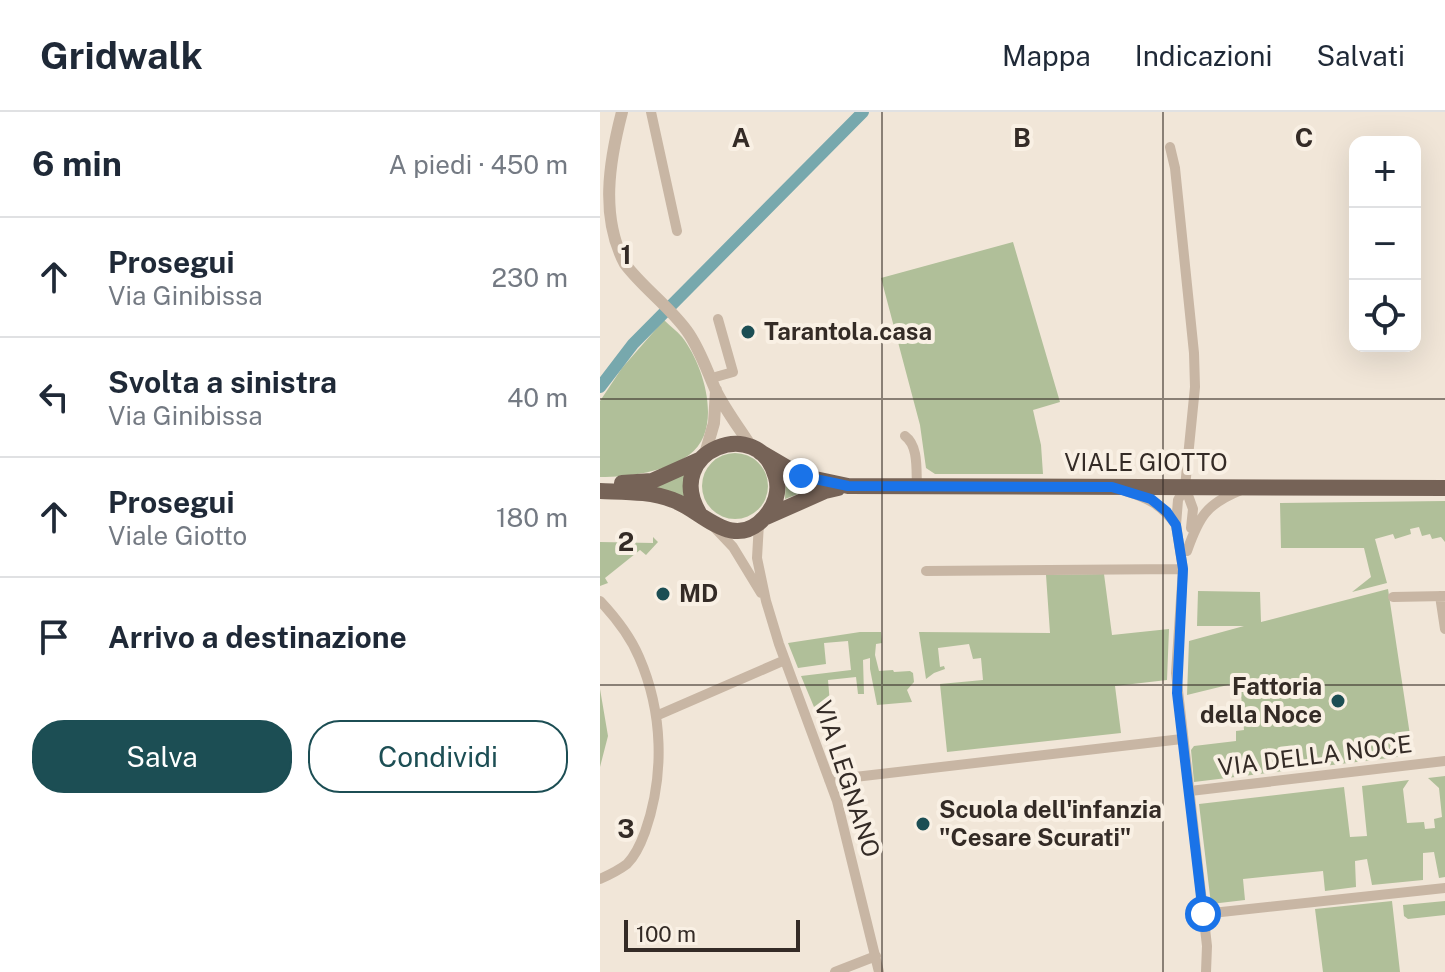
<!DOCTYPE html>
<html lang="it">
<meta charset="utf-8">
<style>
:root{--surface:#fff;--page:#f2f2f3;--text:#1f2937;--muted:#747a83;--line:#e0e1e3;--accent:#1c4e54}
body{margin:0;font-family:"Public Sans",sans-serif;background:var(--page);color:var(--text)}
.controls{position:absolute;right:24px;top:24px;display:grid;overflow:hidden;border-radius:16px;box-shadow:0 8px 32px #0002}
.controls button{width:72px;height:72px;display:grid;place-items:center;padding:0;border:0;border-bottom:2px solid var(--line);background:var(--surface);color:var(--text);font:40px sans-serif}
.scale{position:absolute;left:24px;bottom:20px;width:176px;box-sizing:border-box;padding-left:8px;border:4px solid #342b26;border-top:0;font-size:22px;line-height:28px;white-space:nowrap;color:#342b26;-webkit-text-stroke:6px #f9f0e4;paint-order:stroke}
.stop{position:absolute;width:24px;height:24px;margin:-18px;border:6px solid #1a73e8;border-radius:50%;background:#fff}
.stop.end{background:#1a73e8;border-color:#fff;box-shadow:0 2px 8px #0008}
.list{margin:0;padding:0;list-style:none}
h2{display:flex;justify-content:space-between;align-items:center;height:104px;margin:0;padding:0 32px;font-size:34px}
h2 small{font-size:26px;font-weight:400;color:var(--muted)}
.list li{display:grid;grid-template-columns:52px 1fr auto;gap:24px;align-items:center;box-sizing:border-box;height:120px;padding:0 32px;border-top:2px solid var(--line)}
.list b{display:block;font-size:30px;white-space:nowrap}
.list p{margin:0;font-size:26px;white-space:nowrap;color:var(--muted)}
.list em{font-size:26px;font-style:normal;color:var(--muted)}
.actions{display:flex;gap:16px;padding:24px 32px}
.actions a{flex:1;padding:18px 0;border:2px solid var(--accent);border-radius:32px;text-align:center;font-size:28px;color:var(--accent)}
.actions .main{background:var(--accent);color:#fff}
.icon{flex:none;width:44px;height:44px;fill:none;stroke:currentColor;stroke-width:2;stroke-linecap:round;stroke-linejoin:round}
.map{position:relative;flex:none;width:845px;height:860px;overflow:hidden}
header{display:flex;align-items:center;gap:48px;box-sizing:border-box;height:112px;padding:0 40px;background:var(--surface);border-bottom:2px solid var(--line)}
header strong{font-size:38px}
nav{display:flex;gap:44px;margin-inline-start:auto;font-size:28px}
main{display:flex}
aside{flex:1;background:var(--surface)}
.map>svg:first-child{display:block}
</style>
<header>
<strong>Gridwalk</strong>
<nav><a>Mappa</a><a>Indicazioni</a><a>Salvati</a></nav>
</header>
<main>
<aside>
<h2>6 min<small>A piedi · 450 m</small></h2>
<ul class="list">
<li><svg class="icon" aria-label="ahead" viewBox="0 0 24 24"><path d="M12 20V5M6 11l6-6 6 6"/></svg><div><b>Prosegui</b><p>Via Ginibissa</p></div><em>230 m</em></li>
<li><svg class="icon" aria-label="left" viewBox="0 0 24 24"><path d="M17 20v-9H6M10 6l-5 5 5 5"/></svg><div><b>Svolta a sinistra</b><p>Via Ginibissa</p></div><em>40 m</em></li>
<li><svg class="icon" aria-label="ahead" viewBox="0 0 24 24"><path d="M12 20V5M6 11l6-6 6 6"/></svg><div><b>Prosegui</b><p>Viale Giotto</p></div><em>180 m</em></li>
<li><svg class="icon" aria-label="arrive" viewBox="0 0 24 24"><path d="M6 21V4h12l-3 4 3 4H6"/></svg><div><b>Arrivo a destinazione</b></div></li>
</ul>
<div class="actions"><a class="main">Salva</a><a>Condividi</a></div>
</aside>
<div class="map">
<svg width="845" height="860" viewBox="0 0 845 860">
<rect width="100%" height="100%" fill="#f1e6d8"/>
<path fill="#b0bf99" d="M 413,130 L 460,290 L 433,298 L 441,333 L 443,362 L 335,362 L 326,356 L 320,313 L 281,166 Z
M 64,208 C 69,213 77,219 82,225 C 104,253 124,318 89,343 C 65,360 29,365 0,365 L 0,289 L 22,256 Z
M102 374a33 33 0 1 1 66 0a33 33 0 1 1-66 0Z
M 87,359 L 88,388 L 55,376 Z
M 186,364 L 210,373 L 211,377 L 185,387 Z
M 845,389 L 845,430 L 841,425 L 832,427 L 830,422 L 822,424 L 819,415 L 810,417 L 811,422 L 795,427 L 793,422 L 775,427 L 787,471 L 752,480 L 771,465 L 764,436 L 681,436 L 680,391 Z
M 53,425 L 58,430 L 46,443 L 40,438 L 5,466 L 8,471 L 0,474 L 0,430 L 53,431 Z
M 504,462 L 512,523 L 569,517 L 567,568 L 515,574 L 521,621 L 347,640 L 340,572 L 383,568 L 381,546 L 373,547 L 369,532 L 338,536 L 340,555 L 344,554 L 345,557 L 334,561 L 326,567 L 319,520 L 450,521 L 446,463 Z
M 788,477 L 813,643 L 594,670 L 591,638 L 594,634 L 636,629 L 636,619 L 644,618 L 640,570 L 587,583 L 589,529 L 644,514 L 597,514 L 598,479 L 660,480 L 661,510 Z
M 260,520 L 281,520 L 282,531 L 276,532 L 275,543 L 279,559 L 293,558 L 294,560 L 310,559 L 313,561 L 314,570 L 307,578 L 312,590 L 277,593 L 270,557 L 270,546 L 263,548 L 264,582 L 258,582 L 256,565 L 228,568 L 230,592 L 214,595 L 201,564 L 251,558 L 248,529 L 224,531 L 226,552 L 198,556 L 188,531 Z
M 0,577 L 8,624 L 0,655 Z
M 845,664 L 845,765 L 839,766 L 834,740 L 823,741 L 823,768 L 772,773 L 767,747 L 755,749 L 756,775 L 725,779 L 723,759 L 643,767 L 645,788 L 611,792 L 599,692 L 744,675 L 750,725 L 767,724 L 762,674 L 809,668 L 803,677 L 807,711 L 824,710 L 825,717 L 835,716 L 834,707 L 842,705 L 839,676 L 828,666 Z
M 792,789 L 800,860 L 723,860 L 715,797 Z
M 845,789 L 845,803 L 808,807 L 804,804 L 803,793 Z"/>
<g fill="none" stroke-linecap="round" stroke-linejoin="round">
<path stroke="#77a8ad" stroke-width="12" d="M 0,275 L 33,232 L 263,0"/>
<path stroke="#c8b6a4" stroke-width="10" d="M 51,0 L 77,119
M 570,35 L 575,56 L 594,241 L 595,275 L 585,375 L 578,388 L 576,413 L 583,457 L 576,561 L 607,834 L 606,860
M 112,266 L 133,260 L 118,207
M 305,324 C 319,334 316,359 317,375
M 585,375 L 593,397 L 591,416
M 525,379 C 548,386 562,393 576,413
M 159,411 L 157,446 L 166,489 L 179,532 L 237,689 L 279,860
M 115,416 L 133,435 L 161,481
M 587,439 C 599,405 606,392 641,378
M 326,459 L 583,457
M 840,484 L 845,517
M 793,485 L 845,484
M 0,489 C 16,506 30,524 39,545 C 63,600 65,663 45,720 C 41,731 36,743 27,752 C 19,758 9,763 0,767
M 56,604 L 185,548
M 229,668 L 582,627
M 590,679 L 845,649
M 603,802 L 845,776
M 235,860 L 276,844"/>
<path stroke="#c8b6a4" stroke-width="12" d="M 22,0 C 9,50 0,105 25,152 C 43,176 69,194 87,219 C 100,237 107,259 116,279 C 126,299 140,317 152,336
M 105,342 L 114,311 L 116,278"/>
<path stroke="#766357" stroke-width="16" d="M 160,340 L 201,364 L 248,374 L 845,376
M 22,371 L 52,369 L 99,348
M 0,379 C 25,380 50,379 73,388 C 102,398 133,441 165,405 C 175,394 180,379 176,365 C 159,301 62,339 99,401
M 164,406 L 225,379 L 238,376"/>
</g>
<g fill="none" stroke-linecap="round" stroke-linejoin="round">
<path stroke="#1a73e8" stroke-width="10" d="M 201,364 L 248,374 L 512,375 L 551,387 L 567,400 L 576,413 L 583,457 L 577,581 L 603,802"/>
</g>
<path fill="none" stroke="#342b26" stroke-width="2" stroke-opacity="0.55" d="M 282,0 L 282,860M 563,0 L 563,860M 0,287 L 845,287M 0,573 L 845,573"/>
<g fill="#1c4e54" stroke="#f9f0e4" stroke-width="3">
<circle cx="148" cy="220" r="8"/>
<circle cx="63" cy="482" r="8"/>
<circle cx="738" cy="589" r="8"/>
<circle cx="323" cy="712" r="8"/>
</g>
<g text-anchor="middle" stroke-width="8" stroke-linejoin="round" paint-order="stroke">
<g font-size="24" font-weight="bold" fill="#342b26" stroke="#f9f0e4" text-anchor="start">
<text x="164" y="228">Tarantola.casa</text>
<text x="79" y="490">MD</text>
<text x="722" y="583" text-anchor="end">Fattoria<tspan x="722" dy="28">della Noce</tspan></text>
<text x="339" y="706">Scuola dell'infanzia<tspan x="339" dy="28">"Cesare Scurati"</tspan></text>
</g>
<g font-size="24" fill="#342b26" stroke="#f9f0e4">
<text x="546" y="359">VIALE GIOTTO</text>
<text transform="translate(715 644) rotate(-7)" y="8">VIA DELLA NOCE</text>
<text transform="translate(247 667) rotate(72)" y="8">VIA LEGNANO</text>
</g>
</g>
<g font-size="26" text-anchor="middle" font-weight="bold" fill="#342b26" stroke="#f9f0e4" stroke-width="8" stroke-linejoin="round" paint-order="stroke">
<text x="141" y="35">A</text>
<text x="422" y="35">B</text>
<text x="704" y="35">C</text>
<text x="26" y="152">1</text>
<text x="26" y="439">2</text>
<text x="26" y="726">3</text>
</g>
</svg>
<div class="controls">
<button>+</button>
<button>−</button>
<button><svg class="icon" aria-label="locate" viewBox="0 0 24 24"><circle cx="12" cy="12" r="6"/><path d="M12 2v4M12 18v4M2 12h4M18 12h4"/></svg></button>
</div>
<div class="scale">100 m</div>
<div class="stop" style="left:603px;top:802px"></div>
<div class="stop end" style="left:201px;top:364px"></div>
</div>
</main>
